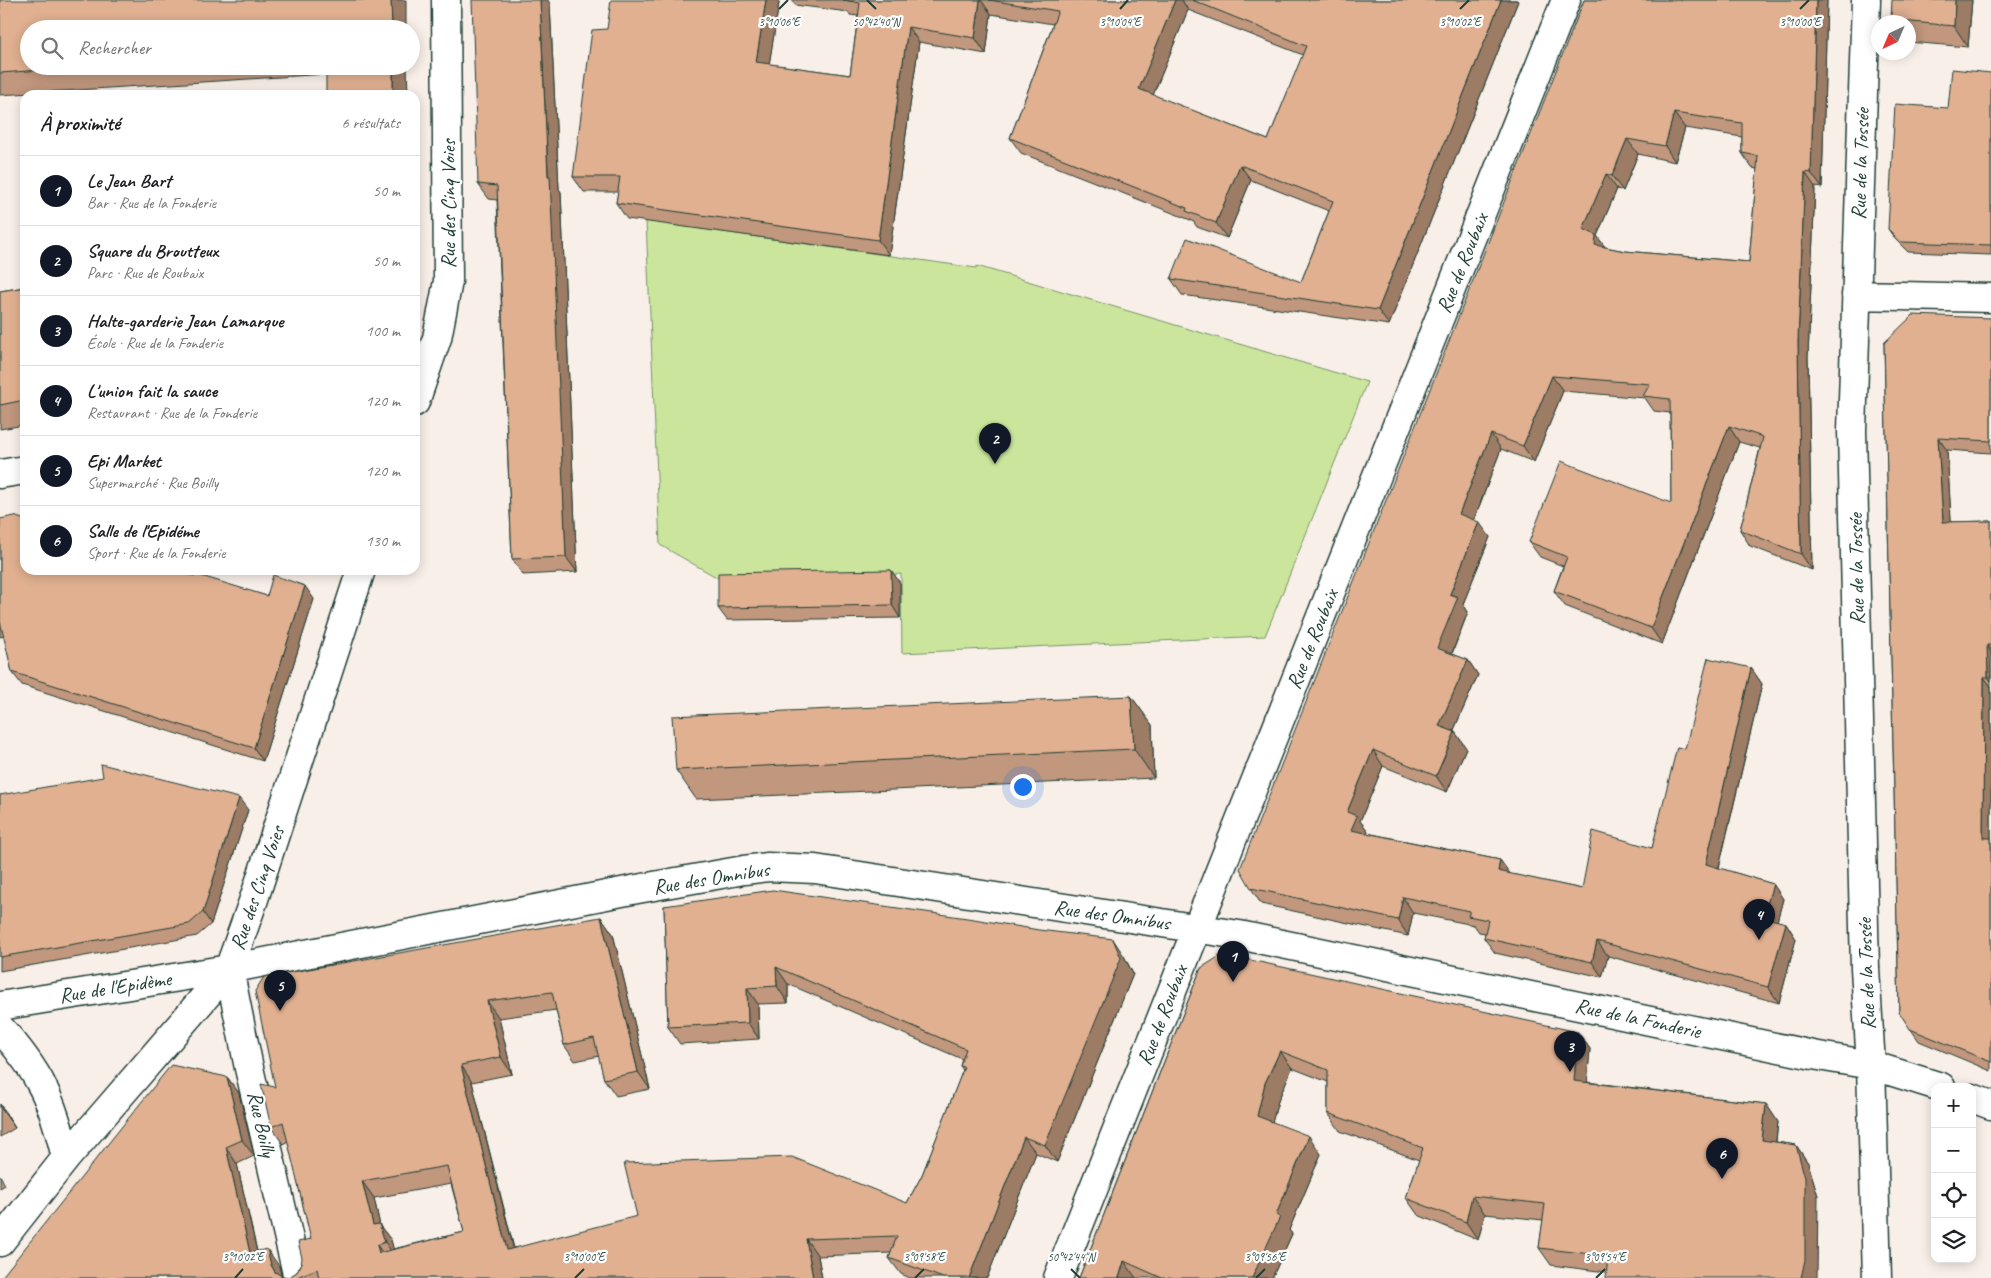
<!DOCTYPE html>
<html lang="fr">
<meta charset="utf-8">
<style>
:root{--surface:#fff;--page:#f2f2f2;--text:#202124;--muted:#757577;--line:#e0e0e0;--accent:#111827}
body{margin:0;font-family:Caveat,sans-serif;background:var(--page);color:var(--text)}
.controls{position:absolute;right:15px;bottom:15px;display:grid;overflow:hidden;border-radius:10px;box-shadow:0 2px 12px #0003}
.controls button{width:45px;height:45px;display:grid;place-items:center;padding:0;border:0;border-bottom:1px solid var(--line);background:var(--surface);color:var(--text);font:25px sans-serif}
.compass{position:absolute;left:1871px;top:15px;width:45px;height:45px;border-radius:50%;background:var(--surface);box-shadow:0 2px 12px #0003;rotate:224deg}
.you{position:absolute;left:1022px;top:786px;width:18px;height:18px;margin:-12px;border:4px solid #fff;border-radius:50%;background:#1a73e8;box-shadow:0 0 0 8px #1a73e833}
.badge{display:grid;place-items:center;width:32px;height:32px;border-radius:50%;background:var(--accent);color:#fff;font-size:16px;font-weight:700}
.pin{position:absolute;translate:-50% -41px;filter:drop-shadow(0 1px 2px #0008)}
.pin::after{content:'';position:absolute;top:26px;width:18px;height:15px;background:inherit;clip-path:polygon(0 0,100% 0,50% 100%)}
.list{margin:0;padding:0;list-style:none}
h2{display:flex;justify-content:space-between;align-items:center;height:65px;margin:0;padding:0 20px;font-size:21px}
h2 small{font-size:16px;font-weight:400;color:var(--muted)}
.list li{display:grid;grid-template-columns:32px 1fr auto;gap:15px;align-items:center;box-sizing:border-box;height:70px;padding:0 20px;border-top:1px solid var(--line)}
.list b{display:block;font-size:19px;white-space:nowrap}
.list p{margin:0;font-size:16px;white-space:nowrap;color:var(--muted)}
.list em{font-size:16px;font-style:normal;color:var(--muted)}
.icon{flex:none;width:28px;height:28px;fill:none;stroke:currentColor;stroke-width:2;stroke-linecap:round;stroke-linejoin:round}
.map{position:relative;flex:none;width:1991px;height:1278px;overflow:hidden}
.search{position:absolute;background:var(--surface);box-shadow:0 2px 12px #0003;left:20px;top:20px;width:400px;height:55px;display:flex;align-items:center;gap:12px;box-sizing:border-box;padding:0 18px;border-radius:28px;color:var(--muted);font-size:19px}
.panel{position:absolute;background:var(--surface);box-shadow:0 2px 12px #0003;left:20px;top:90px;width:400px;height:485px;border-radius:15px}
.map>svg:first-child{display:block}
</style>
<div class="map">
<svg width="1991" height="1278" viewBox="0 0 1991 1278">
<rect width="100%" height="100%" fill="#f9efe9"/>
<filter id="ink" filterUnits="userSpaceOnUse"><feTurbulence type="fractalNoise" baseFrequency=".02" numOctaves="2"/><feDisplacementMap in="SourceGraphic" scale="10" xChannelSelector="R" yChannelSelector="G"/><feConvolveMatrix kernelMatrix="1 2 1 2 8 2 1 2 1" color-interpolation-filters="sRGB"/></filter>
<g filter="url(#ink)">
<path fill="#cbe69c" stroke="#759268" d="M 646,221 L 976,268 L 977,266 L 1367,382 L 1265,636 L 902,653 L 901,574 L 725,582 L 660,545 Z"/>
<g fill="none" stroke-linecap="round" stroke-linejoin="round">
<defs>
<path id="minor" d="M 1866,0 L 1852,431 L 1865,968 L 1871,1065 L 1941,1087
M 1856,295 L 1991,298
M 415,402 L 437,338 L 448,281 L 446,0
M 0,474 L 25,470
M 229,969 L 249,1068 L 298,1278
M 0,1006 L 229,969 L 637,889 L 744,870 L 768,867 L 815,869 L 1239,935 L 1813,1055 L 1871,1065 L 1877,1278
M 0,1028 C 40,1072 53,1101 66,1158
M 1972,1098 L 1991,1105
M 0,1242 L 66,1158 L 229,969 L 254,899 L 361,570"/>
<path id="tertiary" d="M 1058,1278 L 1566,0"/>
</defs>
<use href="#minor" stroke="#1f3d34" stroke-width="31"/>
<use href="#tertiary" stroke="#1f3d34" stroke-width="31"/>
<use href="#minor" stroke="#fff" stroke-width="28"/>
<use href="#tertiary" stroke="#fff" stroke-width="28"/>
</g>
<path fill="#c1977d" stroke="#1f3d34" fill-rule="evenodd" d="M 0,0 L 29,66 L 407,66 L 326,74 L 0,95 Z
M 792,0 L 1517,0 L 1518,1 L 1389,325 L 1182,295 L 1171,279 L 1301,282 L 1329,211 L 1251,180 L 1227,238 L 1197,227 L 1193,221 L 1021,153 L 1010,138 L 1053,24 L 991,14 L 986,54 L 919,42 L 889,255 L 627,219 L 616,203 L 618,192 L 584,192 L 573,177 L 607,29 L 779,3 L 769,64 L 850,75 L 858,16 L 850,15 L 848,12 L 795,5 ZM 1188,10 L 1303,55 L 1268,140 L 1153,95 Z
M 1584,0 L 1827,0 L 1822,188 L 1815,187 L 1808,357 L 1812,570 L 1750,546 L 1740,530 L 1760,448 L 1739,442 L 1662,644 L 1565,606 L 1554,591 L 1563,566 L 1540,557 L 1529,542 L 1671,503 L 1670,413 L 1654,411 L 1645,398 L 1563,391 L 1534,462 L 1501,449 L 1474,520 L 1490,537 L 1463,604 L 1468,612 L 1452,654 L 1468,660 L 1478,675 L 1453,732 L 1455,732 L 1466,748 L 1447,792 L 1383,766 L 1360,821 L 1368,831 L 1367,833 L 1500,860 L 1510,874 L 1582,889 L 1652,848 L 1685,749 L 1751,668 L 1762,684 L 1719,868 L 1773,884 L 1783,899 L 1777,921 L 1786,923 L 1796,939 L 1779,1003 L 1608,956 L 1602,977 L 1495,953 L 1484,938 L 1485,933 L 1479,932 L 1474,925 L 1413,913 L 1408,936 L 1261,904 L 1251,888 ZM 1685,128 L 1742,137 L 1742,153 L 1752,168 L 1757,169 L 1749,262 L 1625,251 L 1605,247 L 1597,236 L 1617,189 L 1623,191 L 1638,154 L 1675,162 Z
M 1972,0 L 1968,47 L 1908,42 L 1908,22 L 1892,22 L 1891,20 Z
M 550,4 L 559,189 L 561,192 L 577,572 L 523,575 L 512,559 L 497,200 L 489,199 L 478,184 Z
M 1991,73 L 1991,255 L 1908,252 L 1895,239 L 1888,229 L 1948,108 Z
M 25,287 L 25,425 L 0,429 L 0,291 Z
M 1991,318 L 1991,453 L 1947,450 L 1951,522 L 1991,521 L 1991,1071 L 1919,1041 L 1899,1012 L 1884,343 Z
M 0,519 L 25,570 L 194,576 L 267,596 L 314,599 L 263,761 L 22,685 L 12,672 L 4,636 L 0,637 Z
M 891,570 L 900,583 L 900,618 L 727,620 L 718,608 Z
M 1131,696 L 1152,725 L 1154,778 L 696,799 L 676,770 Z
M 0,795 L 248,810 L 211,924 L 197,936 L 0,971 Z
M 664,906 L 1124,956 L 1133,974 L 1057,1162 L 1036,1153 L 987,1278 L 910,1278 L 901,1274 L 889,1258 L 891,1253 L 818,1256 L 822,1278 L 1,1278 L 227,1077 L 239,1093 L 254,1156 L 237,1164 L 257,1251 L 279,1266 L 281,1276 L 282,1276 L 289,1277 L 297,1272 L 301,1265 L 311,1239 L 288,1141 L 283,1144 L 271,1127 L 275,1087 L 601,917 L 613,934 L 650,1089 L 616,1096 L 604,1079 L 599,1056 L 575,1061 L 564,1045 L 556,1010 L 499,1018 L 512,1074 L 472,1082 L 514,1248 L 907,1203 L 922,1175 L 963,1070 L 960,1066 L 962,1059 L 788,984 L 788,1003 L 758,1004 L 759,1039 L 680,1044 L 668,1027 ZM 451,1184 L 464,1232 L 393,1249 L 391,1240 L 380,1226 L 374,1198 Z
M 1201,968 L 1578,1032 L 1590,1049 L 1587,1082 L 1766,1104 L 1778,1122 L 1776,1142 L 1796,1145 L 1808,1163 L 1818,1196 L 1606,1272 L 1551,1265 L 1539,1248 L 1543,1220 L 1485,1214 L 1478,1240 L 1418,1215 L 1406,1198 L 1419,1160 L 1340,1131 L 1328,1113 L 1328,1082 L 1292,1068 L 1278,1101 L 1272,1122 L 1321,1154 L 1289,1230 L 1292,1234 L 1272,1278 L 1079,1278 Z
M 0,1104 L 15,1128 L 0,1137 Z
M 0,1175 L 5,1185 L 0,1188 Z"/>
<path fill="#9d7b66" stroke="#1f3d34" d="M 391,0 L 406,0 L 406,29 L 392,29 Z
M 540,0 L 548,0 L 550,4 L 559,189 L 561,192 L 577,572 L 566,557 Z
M 766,0 L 777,0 L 779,3 L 767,78 L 756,62 Z
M 980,0 L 981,0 L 991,14 L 986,54 L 975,38 Z
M 1175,0 L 1182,0 L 1188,10 L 1149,105 L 1139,89 Z
M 1501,0 L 1517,0 L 1518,1 L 1389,325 L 1378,310 Z
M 1816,0 L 1827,0 L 1822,188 L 1811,173 Z
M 1955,0 L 1972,0 L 1968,47 L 1954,26 Z
M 908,27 L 919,42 L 889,255 L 878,240 Z
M 393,66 L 407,66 L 408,95 L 393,95 Z
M 1674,113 L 1685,128 L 1675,162 L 1665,146 Z
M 1627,139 L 1638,154 L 1623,191 L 1612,176 Z
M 1240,165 L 1251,180 L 1227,238 L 1216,223 Z
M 1805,172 L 1815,187 L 1808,357 L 1812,570 L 1801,554 L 1798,341 Z
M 1606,174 L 1617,189 L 1597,236 L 1607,250 L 1606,260 L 1583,229 Z
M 1552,376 L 1563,391 L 1534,462 L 1523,446 Z
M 1729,426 L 1739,442 L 1662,644 L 1651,628 Z
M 1491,434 L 1501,449 L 1470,530 L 1459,514 Z
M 1938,438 L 1947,450 L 1952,535 L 1943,522 Z
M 1479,522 L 1490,537 L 1463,604 L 1468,612 L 1448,663 L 1437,648 L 1450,594 Z
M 891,570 L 900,583 L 900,618 L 892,605 Z
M 305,586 L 314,599 L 263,761 L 254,748 Z
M 1987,645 L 1991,652 L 1991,681 L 1988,677 Z
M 1468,660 L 1478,675 L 1449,741 L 1439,726 Z
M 1751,668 L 1762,684 L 1716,879 L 1706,864 Z
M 1984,677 L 1991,687 L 1991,849 L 1983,838 Z
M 1131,696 L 1152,725 L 1154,778 L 1134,749 Z
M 1455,732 L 1466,748 L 1447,792 L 1436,776 Z
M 1373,750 L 1383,766 L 1360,821 L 1368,831 L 1362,845 L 1351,830 L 1347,812 Z
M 239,798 L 248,810 L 211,924 L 203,912 Z
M 1500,860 L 1511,875 L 1498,871 Z
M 1773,884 L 1783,899 L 1774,932 L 1763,917 Z
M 1403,897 L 1413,913 L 1408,936 L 1398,920 Z
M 601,917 L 613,934 L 650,1089 L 638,1072 Z
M 1786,923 L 1796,939 L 1779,1003 L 1768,987 Z
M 1113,939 L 1124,956 L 1133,974 L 1057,1162 L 1045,1145 Z
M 1597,941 L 1608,956 L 1602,977 L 1592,962 Z
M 776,967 L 788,984 L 788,1003 L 777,986 Z
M 747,988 L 758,1004 L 759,1039 L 748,1023 Z
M 487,1001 L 499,1018 L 512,1074 L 501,1057 Z
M 1578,1032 L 1590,1049 L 1586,1098 L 1574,1081 Z
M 1280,1051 L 1292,1068 L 1278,1101 L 1269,1134 L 1257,1116 L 1265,1083 Z
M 461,1065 L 472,1082 L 518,1267 L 507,1250 Z
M 227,1077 L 239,1093 L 254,1156 L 242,1140 Z
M 0,1104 L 15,1128 L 0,1107 Z
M 1766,1104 L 1778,1122 L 1774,1157 L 1762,1140 Z
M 1309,1136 L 1321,1154 L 1289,1230 L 1292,1234 L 1272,1278 L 1252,1278 L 1276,1215 Z
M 1024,1137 L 1036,1153 L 987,1278 L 969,1278 Z
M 1796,1145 L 1808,1163 L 1818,1196 L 1817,1278 L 1801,1278 Z
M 226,1147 L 237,1164 L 261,1270 L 250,1253 Z
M 362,1181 L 374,1198 L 380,1226 L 391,1240 L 396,1258 L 373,1225 Z
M 1472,1196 L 1485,1214 L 1478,1240 L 1466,1222 Z
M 806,1239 L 818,1256 L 822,1278 L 813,1278 Z
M 377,1245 L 389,1262 L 379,1253 Z
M 267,1249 L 279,1266 L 282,1278 L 279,1278 L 271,1265 Z
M 1124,1261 L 1136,1278 L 1119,1278 Z"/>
<path fill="#e0b091" stroke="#1f3d34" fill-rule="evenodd" d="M 0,0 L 391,0 L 392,29 L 29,29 L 29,66 L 96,66 L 0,73 Z
M 472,0 L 540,0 L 548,176 L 550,176 L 566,557 L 512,559 L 497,186 L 478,184 Z
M 611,0 L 766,0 L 756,62 L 850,75 L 860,3 L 843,0 L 980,0 L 975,38 L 908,27 L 878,240 L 616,203 L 620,177 L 573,177 L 592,30 L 607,29 Z
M 989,0 L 1175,0 L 1139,89 L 1268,140 L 1306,46 L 1192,0 L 1501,0 L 1378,310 L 1171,279 L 1187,238 L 1301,282 L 1333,201 L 1240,165 L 1216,223 L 1186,211 L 1187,208 L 1010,138 L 1058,11 Z
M 1584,0 L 1816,0 L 1811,173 L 1805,172 L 1798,341 L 1801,554 L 1740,530 L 1763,437 L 1729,426 L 1651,628 L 1554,591 L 1567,557 L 1529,542 L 1561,461 L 1671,503 L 1670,399 L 1643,396 L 1650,384 L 1552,376 L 1523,446 L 1491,434 L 1459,514 L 1479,522 L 1450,594 L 1458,597 L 1437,648 L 1468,660 L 1439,726 L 1455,732 L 1436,776 L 1373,750 L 1347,812 L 1357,816 L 1351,830 L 1500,860 L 1498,871 L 1582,889 L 1593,831 L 1652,848 L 1677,747 L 1685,749 L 1708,658 L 1751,668 L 1706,864 L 1773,884 L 1763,917 L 1786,923 L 1768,987 L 1597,941 L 1592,962 L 1484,938 L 1488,920 L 1468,916 L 1470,911 L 1403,897 L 1398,920 L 1251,888 L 1240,869 ZM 1674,113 L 1742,123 L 1742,153 L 1758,156 L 1749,262 L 1625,251 L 1595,245 L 1596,235 L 1583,229 L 1606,174 L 1612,176 L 1627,139 L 1665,146 Z
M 1892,0 L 1955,0 L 1954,26 L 1891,20 Z
M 326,66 L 393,66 L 393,95 L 326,95 Z
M 1952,69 L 1991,73 L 1991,245 L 1901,242 L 1888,229 L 1895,104 L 1948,108 Z
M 25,287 L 25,400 L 0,405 L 0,291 Z
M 1913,315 L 1991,318 L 1991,441 L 1938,438 L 1943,522 L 1991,521 L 1991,645 L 1987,645 L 1988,677 L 1984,677 L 1983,838 L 1991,838 L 1991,1062 L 1910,1029 L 1899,1012 L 1884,343 Z
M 14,516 L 25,520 L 25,570 L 174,570 L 194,576 L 195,574 L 267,596 L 273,575 L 305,586 L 254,748 L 12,672 L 0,621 L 0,519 Z
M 891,570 L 892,605 L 718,608 L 718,573 Z
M 1131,696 L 1134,749 L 676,770 L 672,716 Z
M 101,764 L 239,798 L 203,912 L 189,924 L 0,957 L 0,795 L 103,777 Z
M 773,890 L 974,919 L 1039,930 L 1113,939 L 1121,958 L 1045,1145 L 1024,1137 L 969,1278 L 943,1278 L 889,1258 L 897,1236 L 806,1239 L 813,1278 L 319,1278 L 317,1269 L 294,1278 L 1,1278 L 171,1065 L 227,1077 L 242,1140 L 226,1147 L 250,1253 L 267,1249 L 271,1265 L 275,1272 L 282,1276 L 289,1277 L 297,1272 L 301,1265 L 302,1258 L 298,1242 L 311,1239 L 283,1122 L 271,1127 L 261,1084 L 275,1087 L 255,991 L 264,977 L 601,917 L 638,1072 L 604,1079 L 594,1038 L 564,1045 L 552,992 L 487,1001 L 501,1057 L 461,1065 L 507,1250 L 637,1216 L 624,1163 L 792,1157 L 907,1203 L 922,1175 L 964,1067 L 960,1066 L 966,1049 L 776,967 L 777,986 L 747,988 L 748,1023 L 668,1027 L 664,906 ZM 447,1166 L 464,1232 L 379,1253 L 377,1245 L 385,1242 L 379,1224 L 373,1225 L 362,1181 Z
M 1223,954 L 1578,1032 L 1574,1081 L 1766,1104 L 1762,1140 L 1796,1145 L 1805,1178 L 1805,1260 L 1801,1278 L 1606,1278 L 1608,1256 L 1539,1248 L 1545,1204 L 1472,1196 L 1466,1222 L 1406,1198 L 1423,1148 L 1328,1113 L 1328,1070 L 1280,1051 L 1265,1083 L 1257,1116 L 1309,1136 L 1276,1215 L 1280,1217 L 1252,1278 L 1162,1278 L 1124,1261 L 1119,1278 L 1079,1278 L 1201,968 Z"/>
</g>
<path fill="none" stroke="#1f3d34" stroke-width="2" d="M 867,0 L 876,9M 779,9 L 788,0M 1120,9 L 1128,0M 1460,9 L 1469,0M 1800,9 L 1809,0M 1071,1269 L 1080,1278M 235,1278 L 243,1269M 575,1278 L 584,1269M 915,1278 L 924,1269M 1256,1278 L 1265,1269M 1596,1278 L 1605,1269"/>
<g text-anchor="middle" stroke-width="4.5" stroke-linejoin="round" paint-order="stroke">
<g font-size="21" fill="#1f3d34" stroke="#fff">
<text transform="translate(1860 164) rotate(-88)" y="7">Rue de la Tossée</text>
<text transform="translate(448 204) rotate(-90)" y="7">Rue des Cinq Voies</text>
<text transform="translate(1462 263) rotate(-68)" y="7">Rue de Roubaix</text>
<text transform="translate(1856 569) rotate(-91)" y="7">Rue de la Tossée</text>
<text transform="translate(1312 639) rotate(-68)" y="7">Rue de Roubaix</text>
<text transform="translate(711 878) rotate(-9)" y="7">Rue des Omnibus</text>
<text transform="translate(257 888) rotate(-71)" y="7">Rue des Cinq Voies</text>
<text transform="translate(1112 915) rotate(8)" y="7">Rue des Omnibus</text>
<text transform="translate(1866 974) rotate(-92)" y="7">Rue de la Tossée</text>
<text transform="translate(115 987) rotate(-9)" y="7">Rue de l'Epidème</text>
<text transform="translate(1162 1015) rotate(-69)" y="7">Rue de Roubaix</text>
<text transform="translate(1638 1018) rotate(12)" y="7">Rue de la Fonderie</text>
<text transform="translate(262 1124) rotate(77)" y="7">Rue Boilly</text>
</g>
</g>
<g font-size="12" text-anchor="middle" fill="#1f3d34" stroke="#fff" stroke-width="4.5" stroke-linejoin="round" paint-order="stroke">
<text x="876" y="26">50°42'40"N</text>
<text x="779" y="26">3°10'06"E</text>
<text x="1120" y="26">3°10'04"E</text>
<text x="1460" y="26">3°10'02"E</text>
<text x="1800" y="26">3°10'00"E</text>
<text x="243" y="1261">3°10'02"E</text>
<text x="584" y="1261">3°10'00"E</text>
<text x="924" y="1261">3°09'58"E</text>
<text x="1265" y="1261">3°09'56"E</text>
<text x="1605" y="1261">3°09'54"E</text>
<text x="1071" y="1261">50°42'44"N</text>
</g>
</svg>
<div class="controls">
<button>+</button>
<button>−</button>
<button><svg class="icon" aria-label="locate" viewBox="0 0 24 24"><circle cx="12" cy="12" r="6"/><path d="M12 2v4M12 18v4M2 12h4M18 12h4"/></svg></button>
<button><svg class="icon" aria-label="layers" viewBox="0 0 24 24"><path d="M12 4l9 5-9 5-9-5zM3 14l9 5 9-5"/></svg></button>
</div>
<svg class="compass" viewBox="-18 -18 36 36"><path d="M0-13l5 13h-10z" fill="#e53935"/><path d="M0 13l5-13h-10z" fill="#757577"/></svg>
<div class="you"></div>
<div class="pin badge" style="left:1233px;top:982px">1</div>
<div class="pin badge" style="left:995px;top:464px">2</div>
<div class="pin badge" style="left:1570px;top:1072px">3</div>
<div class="pin badge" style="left:1759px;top:940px">4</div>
<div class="pin badge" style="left:280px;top:1011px">5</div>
<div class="pin badge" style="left:1722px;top:1179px">6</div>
<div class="search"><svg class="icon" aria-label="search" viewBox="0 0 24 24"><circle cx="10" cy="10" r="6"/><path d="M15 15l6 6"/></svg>Rechercher</div>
<section class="panel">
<h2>À proximité<small>6 résultats</small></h2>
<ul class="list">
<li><span class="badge">1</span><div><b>Le Jean Bart</b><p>Bar · Rue de la Fonderie</p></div><em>50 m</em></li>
<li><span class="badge">2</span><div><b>Square du Broutteux</b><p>Parc · Rue de Roubaix</p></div><em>50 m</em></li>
<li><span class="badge">3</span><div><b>Halte-garderie Jean Lamarque</b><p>École · Rue de la Fonderie</p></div><em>100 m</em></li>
<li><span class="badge">4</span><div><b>L'union fait la sauce</b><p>Restaurant · Rue de la Fonderie</p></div><em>120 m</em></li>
<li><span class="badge">5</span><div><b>Epi Market</b><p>Supermarché · Rue Boilly</p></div><em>120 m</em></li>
<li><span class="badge">6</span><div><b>Salle de l'Epidéme</b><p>Sport · Rue de la Fonderie</p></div><em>130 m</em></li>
</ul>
</section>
</div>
